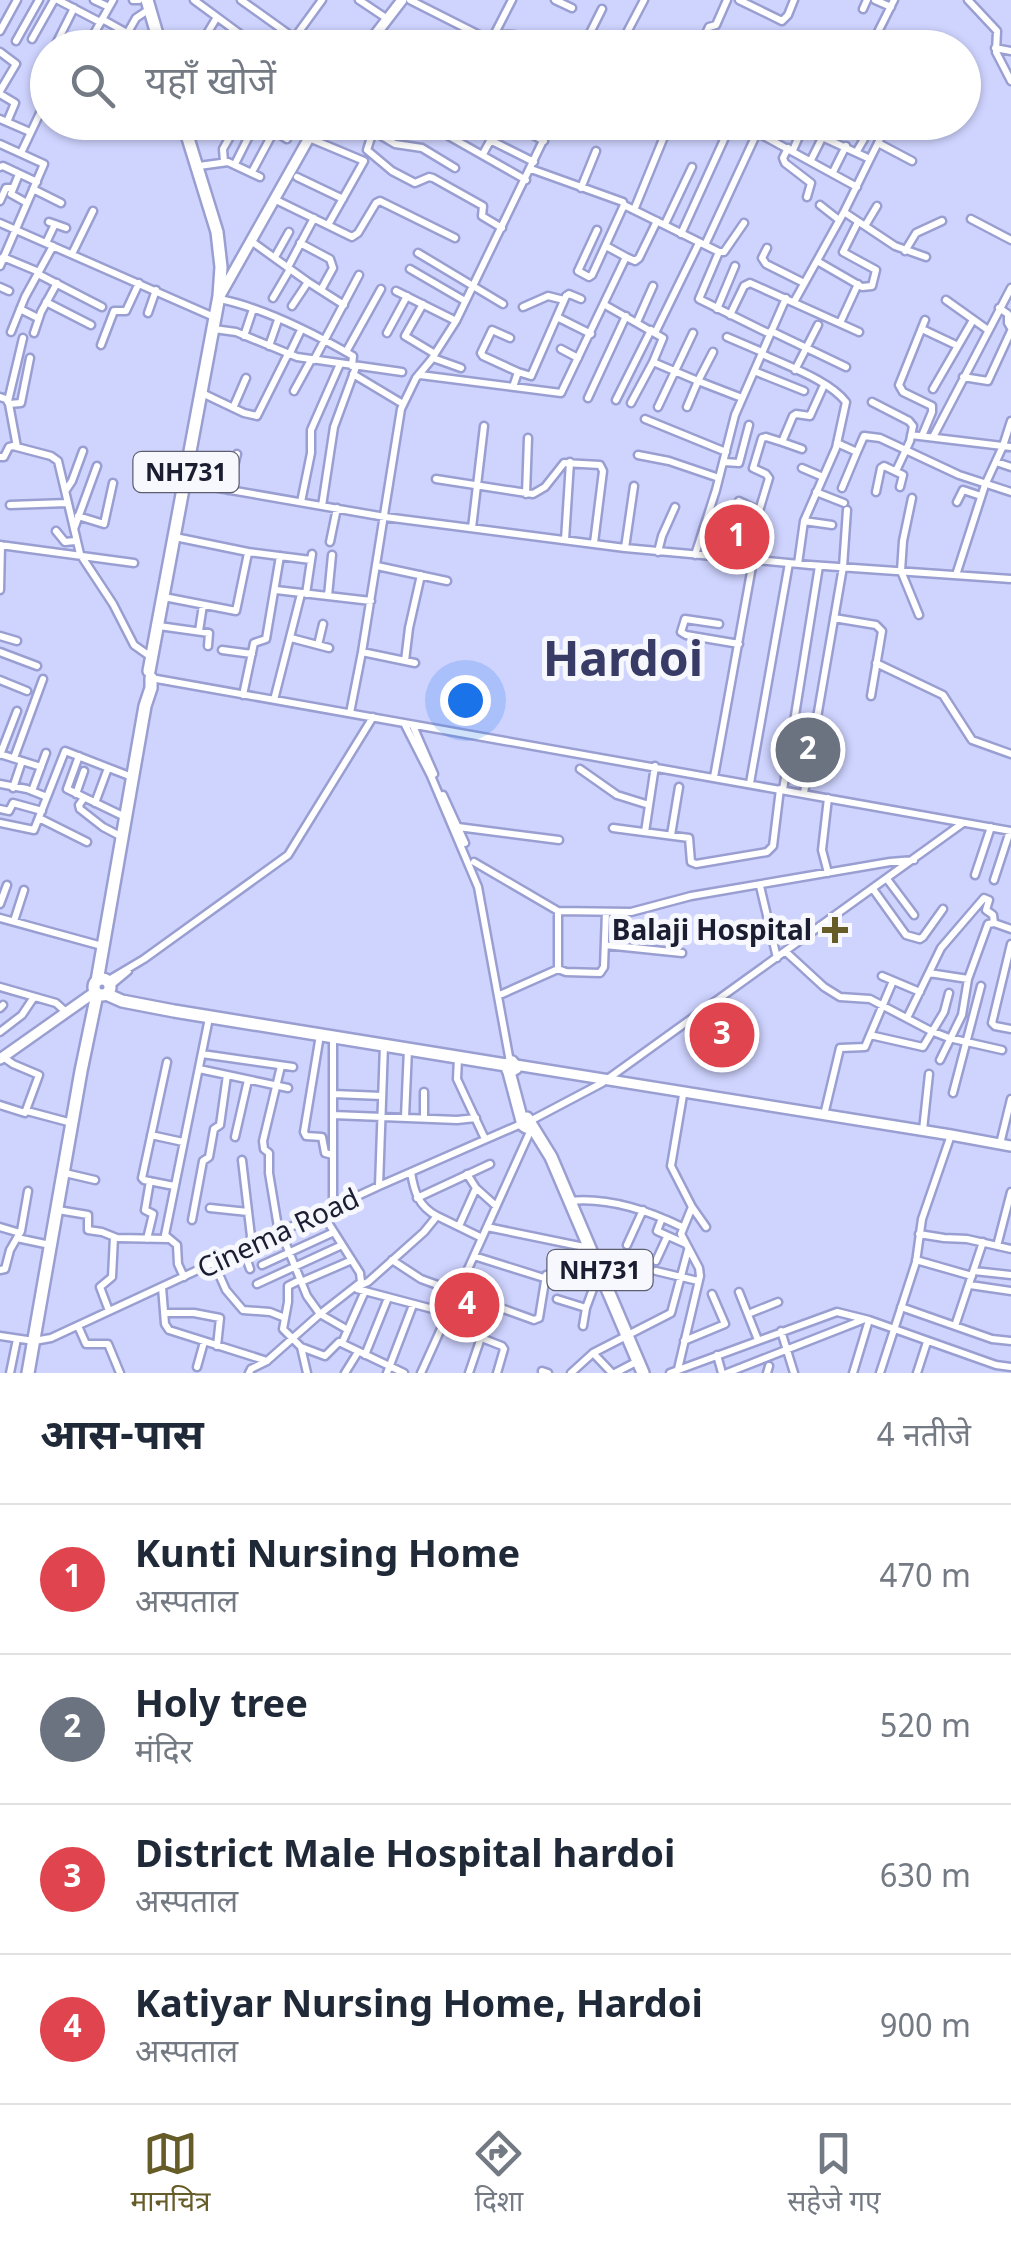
<!DOCTYPE html>
<html lang="hi">
<meta charset="utf-8">
<style>
:root{--surface:#fff;--page:#f6f6f7;--text:#1f2937;--muted:#747a83;--line:#e0e1e3;--accent:#655c28}
body{margin:0;font-family:Georgia,"Noto Sans Devanagari",serif;background:var(--page);color:var(--text)}
.you{position:absolute;left:465px;top:700px;width:35px;height:35px;margin:-25px;border:8px solid #fff;border-radius:50%;background:#1a73e8;box-shadow:0 0 0 15px #1a73e833}
.badge{display:grid;place-items:center;width:65px;height:65px;border-radius:50%;background:var(--accent);color:#fff;font-size:32px;font-weight:700}
.pin{position:absolute;translate:-50% -50%;border:5px solid #fff;box-shadow:0 2px 10px #0006}
.list{margin:0;padding:0;list-style:none}
h2{display:flex;justify-content:space-between;align-items:center;height:130px;margin:0;padding:0 40px;font-size:42px}
h2 small{font-size:32px;font-weight:400;color:var(--muted)}
.list li{display:grid;grid-template-columns:65px 1fr auto;gap:30px;align-items:center;box-sizing:border-box;height:150px;padding:0 40px;border-top:2px solid var(--line)}
.list b{display:block;font-size:38px;white-space:nowrap}
.list p{margin:0;font-size:32px;white-space:nowrap;color:var(--muted)}
.list em{font-size:32px;font-style:normal;color:var(--muted)}
.icon{flex:none;width:55px;height:55px;fill:none;stroke:currentColor;stroke-width:2;stroke-linecap:round;stroke-linejoin:round}
.map{position:relative;flex:none;width:1011px;height:1373px;overflow:hidden}
.search{position:absolute;background:var(--surface);box-shadow:0 2px 8px #0004;left:30px;right:30px;top:30px;height:110px;display:flex;align-items:center;gap:25px;box-sizing:border-box;padding:0 35px;border-radius:55px;color:var(--muted);font-size:38px}
.sheet{height:730px;background:var(--surface)}
nav{display:flex;justify-content:space-around;align-items:center;box-sizing:border-box;height:140px;border-top:2px solid var(--line);background:var(--surface);font-size:28px;color:var(--muted)}
nav a{display:grid;justify-items:center;gap:5px}
nav .on{color:var(--accent)}
.map>svg:first-child{display:block}
</style>
<div class="map">
<svg width="1011" height="1373" viewBox="0 0 1011 1373">
<rect width="100%" height="100%" fill="#cfd4ff"/>
<g fill="none" stroke-linecap="round" stroke-linejoin="round">
<defs>
<path id="minor" d="M 58,0 L 100,22
M 94,0 L 109,7
M 133,0 L 139,0
M 194,0 L 259,48
M 241,0 L 308,48
M 359,0 L 386,18
M 410,0 L 487,39 C 508,28 541,41 563,48
M 555,0 L 572,8
M 739,0 L 782,21 L 788,15 L 794,0
M 875,0 L 891,7
M 968,0 L 997,31 L 996,52 L 1011,81
M 863,9 L 867,0
M 102,19 L 127,33
M 0,31 L 17,0
M 494,35 L 512,0
M 205,37 L 217,17
M 625,38 L 645,48
M 32,39 L 54,0
M 16,41 L 39,0
M 585,43 L 602,9
M 54,48 L 74,8
M 86,48 L 113,0
M 119,48 L 136,18 L 148,10
M 147,48 L 153,41
M 287,48 L 322,0
M 496,48 L 502,36
M 524,48 L 528,38
M 583,48 L 585,43 L 612,44 L 623,40 L 644,0
M 705,48 L 703,40 L 709,27 L 716,25 L 727,0
M 870,48 L 894,0
M 995,48 L 1011,51
M 0,52 L 16,64 L 0,91
M 38,81 L 48,61
M 0,94 L 15,103 L 7,122
M 0,119 L 30,132
M 267,122 L 268,127 L 287,139
M 347,122 L 350,122
M 358,122 L 395,144 L 422,148 L 455,168
M 384,122 L 406,134
M 433,122 L 445,134 L 526,180
M 509,122 L 544,141
M 561,122 L 584,131
M 204,124 L 215,132
M 122,127 L 125,122
M 373,131 L 367,150 L 392,171 L 415,183 L 429,177 L 433,178 L 483,206 L 482,216 L 502,228
M 309,138 L 364,161 L 328,225
M 490,140 L 534,162
M 878,143 L 912,161
M 0,144 L 44,164 L 0,266
M 788,148 L 783,158 L 785,163 L 811,183 L 807,197
M 793,150 L 801,132 L 809,131 L 870,159 L 844,212 L 794,302
M 857,151 L 874,122
M 21,153 L 41,111
M 483,154 L 496,130
M 870,159 L 883,133 L 881,128 L 874,123
M 811,160 L 823,136
M 224,162 L 223,149 L 236,126
M 235,164 L 256,122
M 199,166 L 228,162 L 260,177
M 0,167 L 3,166 L 37,182
M 531,169 L 623,202 L 624,205 L 719,252 L 699,299 L 770,334
M 252,172 L 274,131
M 833,172 L 846,146
M 19,174 L 11,194 L 27,203
M 297,177 L 343,199
M 581,188 L 596,151
M 33,189 L 61,203
M 274,199 L 352,237 L 358,233 L 376,203 L 380,201 L 455,238
M 0,201 L 6,188 L 12,188
M 820,205 L 839,220
M 634,210 L 670,122
M 844,212 L 895,246 L 926,257
M 971,219 L 1011,240
M 49,222 L 66,228
M 0,223 L 214,317
M 665,224 L 692,167
M 865,226 L 877,206
M 597,230 L 578,271 L 589,277 L 592,275 L 624,205
M 681,234 L 732,122
M 251,241 L 308,282 L 344,305
M 46,243 L 55,224
M 300,243 L 330,259 L 333,268 L 321,290
M 705,245 L 756,135 L 760,134 L 857,187
M 606,246 L 626,257
M 767,248 L 762,258 L 766,264 L 804,283
M 905,251 L 916,233 L 942,221
M 719,252 L 724,252 L 744,223
M 418,253 L 503,304
M 72,254 L 93,211
M 3,257 L 39,272
M 275,257 L 289,232
M 817,261 L 862,287 L 872,286 L 876,270 L 843,252 L 858,222
M 288,267 L 314,218
M 410,269 L 465,301
M 38,274 L 102,307
M 0,287 L 9,291
M 396,291 L 456,321
M 273,298 L 290,269
M 220,299 C 263,308 315,334 353,356 L 352,366
M 946,300 L 988,330
M 46,302 L 91,325
M 423,304 L 405,336 L 435,354
M 605,305 L 663,338 L 653,362 L 631,403
M 292,306 L 308,282
M 523,307 L 548,296 L 564,300
M 999,308 L 1008,314 L 1008,323 L 1011,328
M 20,309 L 38,318
M 717,309 L 735,266
M 148,313 L 156,290
M 730,315 L 744,286 L 750,283 L 859,332
M 557,317 L 591,334
M 637,322 L 653,286
M 840,323 L 858,284
M 214,329 L 236,332 L 297,357 L 402,372
M 922,329 L 958,346
M 771,331 L 846,367
M 11,332 L 25,297 L 53,246
M 34,333 L 41,312 L 57,283
M 387,333 L 407,296
M 655,333 L 699,243
M 244,336 L 253,309
M 727,337 L 762,352
M 510,338 L 492,330 L 481,353 L 483,356 L 518,372 L 513,387
M 101,345 L 114,311 L 126,311 L 139,283
M 269,346 L 278,320
M 561,349 L 578,358
M 346,352 L 381,289
M 762,354 C 787,366 829,380 846,402 L 836,448 L 804,521 L 798,564
M 289,355 L 301,330
M 433,358 L 461,368
M 314,360 L 359,275
M 653,362 L 698,381 L 713,352
M 795,370 L 818,325
M 754,371 L 804,391
M 518,372 L 531,376 L 566,296 L 569,294 L 581,299
M 353,374 L 403,404
M 420,375 L 561,393 L 626,257 L 635,261 L 639,258 L 657,221
M 963,377 L 988,381 L 1011,331
M 933,389 L 973,320
M 294,391 L 311,360
M 202,393 L 244,413 L 257,416 L 288,354
M 0,397 L 6,399 L 9,404 L 17,447
M 588,398 L 626,316
M 616,400 L 651,330
M 8,401 L 23,338
M 872,402 L 909,421 L 913,426 L 910,441 L 896,471
M 9,404 L 21,403 L 30,358
M 658,407 L 693,333
M 687,407 L 698,381 L 742,398
M 233,408 L 246,378
M 645,419 L 726,452
M 911,435 L 1011,447
M 922,436 L 932,412 L 932,406 L 903,392 L 899,385 L 925,320
M 933,437 L 1011,288
M 782,442 L 802,449
M 837,443 L 857,452 L 842,488
M 857,452 L 864,436 L 880,438 L 959,475 L 1011,492
M 638,455 L 669,461 L 719,478
M 0,457 L 4,457 L 9,447 L 13,446 L 51,456 L 58,461 L 80,554 L 113,604 L 134,645 L 151,657
M 724,462 L 739,463 L 749,425
M 996,462 L 1011,467
M 802,468 L 823,477
M 436,479 L 533,494 L 545,487 L 564,463 L 600,465 L 603,471 L 594,543
M 184,482 L 385,517 L 625,548 L 810,565 L 1011,579
M 66,490 L 72,481 L 83,451
M 228,490 L 237,454
M 816,492 L 844,503
M 876,492 L 881,468 L 884,466 L 903,475 L 900,487
M 526,494 L 528,438
M 912,498 L 903,541 L 901,571 L 919,615
M 739,501 L 759,511
M 301,502 L 311,453 L 311,430 L 340,364
M 957,502 L 963,490 L 981,496
M 10,505 L 67,503
M 322,506 L 334,427 L 356,367
M 78,516 L 104,524 L 113,483
M 804,521 L 832,525
M 472,528 L 484,426
M 74,529 L 97,466
M 56,531 L 65,542 L 75,541
M 175,537 L 248,552 L 311,560
M 565,540 L 570,462
M 330,542 L 337,508
M 0,545 L 134,563
M 625,548 L 634,486
M 658,552 L 662,536 L 675,507
M 695,555 L 716,490 L 735,415 L 786,298
M 734,559 L 759,511 L 769,478 L 766,474 L 753,468 L 762,438 L 766,437 L 782,442 L 793,416 L 796,414 L 810,416 L 824,385
M 377,566 L 447,581
M 956,575 L 985,485 L 1003,446 L 1011,421
M 0,590 L 1,545
M 276,590 L 371,601
M 306,594 L 312,554
M 328,596 L 332,555
M 164,597 L 236,611 L 248,553
M 834,618 L 876,625 L 882,631 L 871,696
M 719,624 L 685,619 L 681,632 L 686,635 L 739,644
M 159,626 L 209,633 L 208,646
M 199,631 L 203,605
M 0,636 L 17,641
M 291,638 L 329,648
M 318,645 L 323,624
M 222,650 L 252,654
M 0,652 L 37,666
M 362,652 L 415,663
M 405,661 L 409,628 L 421,575
M 876,663 L 943,695 L 972,740 L 1011,754
M 151,678 L 1011,831
M 0,680 L 27,691
M 243,695 L 254,643 L 266,639 L 280,556
M 274,700 L 301,594
M 350,713 L 362,652 L 401,409 L 416,378 L 431,360 L 456,321 L 552,122
M 405,725 L 431,776 L 478,887 L 510,1062
M 413,726 L 434,774
M 0,754 L 41,767
M 0,755 L 17,711
M 79,756 L 67,789 L 125,817
M 14,758 L 43,679
M 580,769 L 617,795 L 649,805
M 714,777 L 753,561
M 750,783 L 789,563
M 0,784 L 27,789 L 47,797
M 13,788 L 22,761
M 783,790 L 819,566
M 32,791 L 46,753
M 804,793 L 843,567 L 847,510
M 76,794 L 84,771
M 443,795 L 465,843
M 84,798 L 79,805 L 80,809 L 103,827 L 122,837
M 828,798 L 822,850 L 828,873
M 95,803 L 108,768
M 0,809 L 9,811 L 13,803 L 42,811
M 39,818 L 87,842
M 0,823 L 34,830 L 65,751 L 132,777
M 458,827 L 559,840
M 613,828 L 689,838 L 691,862 L 696,864 L 767,852 L 773,846 L 780,789
M 645,832 L 655,766
M 671,835 L 679,787
M 474,862 L 558,911 L 631,912 L 691,896 L 890,862 L 914,860
M 975,875 L 991,827
M 887,879 L 914,915
M 994,880 L 1010,831
M 760,886 L 777,958
M 873,889 L 906,935 L 920,939 L 923,937 L 943,909
M 0,904 L 7,885
M 558,911 L 558,969 L 566,972 L 600,973 L 604,967 L 606,912
M 0,918 L 102,946
M 14,921 L 24,890
M 1011,944 L 992,1023 L 995,1026 L 1011,1029
M 605,945 L 682,953
M 786,952 L 824,987 L 840,997 L 870,999 L 931,1031 L 949,1038 L 1002,1050
M 929,973 L 968,979
M 882,976 L 920,992
M 107,981 L 144,959 L 288,855 L 373,717
M 110,986 L 128,971
M 0,987 L 56,1003 L 66,1012
M 502,994 L 558,969
M 0,1008 L 3,1005
M 907,1018 L 941,948 L 984,898 L 989,900 L 986,910 L 993,915 L 994,923
M 0,1032 L 22,1015 L 34,997
M 320,1035 L 304,1132 L 306,1136 L 322,1137 L 325,1153 L 333,1155
M 870,1035 L 923,1047 L 944,1012 L 949,993
M 333,1038 L 333,1207
M 202,1054 L 293,1067
M 458,1058 L 457,1079 L 485,1139
M 940,1060 L 962,1015 L 968,979 L 988,924 L 994,923 L 1011,929
M 167,1062 L 142,1178 L 144,1180 L 174,1186
M 199,1069 L 288,1088
M 953,1093 L 981,986
M 333,1094 L 382,1096
M 683,1095 L 671,1166 L 692,1207 L 706,1227
M 0,1105 L 25,1113 L 39,1075 L 13,1064 L 3,1057
M 27,1111 L 72,1123
M 333,1115 L 457,1120 L 476,1118
M 824,1115 L 840,1048 L 865,1047 L 893,981
M 405,1117 L 408,1049
M 424,1118 L 424,1092
M 530,1121 L 602,1083 L 963,823
M 923,1130 L 929,1074
M 151,1135 L 183,1142
M 235,1137 L 248,1080
M 1000,1144 L 1011,1099
M 242,1160 L 252,1245
M 411,1172 C 414,1191 418,1206 437,1216
M 65,1173 L 95,1180
M 467,1174 L 476,1188 L 496,1206
M 379,1186 L 384,1045
M 417,1198 L 490,1164
M 570,1201 C 609,1197 647,1210 682,1227
M 210,1208 L 248,1212
M 58,1210 L 88,1215 L 88,1230 L 102,1232 L 117,1238 L 168,1239
M 662,1218 L 657,1231 L 686,1244
M 192,1220 L 203,1161 L 209,1157 L 214,1129 L 220,1125 L 227,1075
M 459,1226 L 476,1188
M 0,1227 L 20,1233
M 487,1227 L 589,1248
M 281,1232 L 307,1296 L 320,1314 L 348,1330
M 279,1233 L 269,1173 L 269,1153 L 264,1149 L 263,1141 L 281,1066
M 919,1234 L 944,1238 L 967,1239 L 1011,1249
M 17,1238 L 50,1245
M 147,1239 L 153,1214 L 145,1210 L 150,1181
M 627,1245 L 643,1210
M 997,1246 L 1011,1192
M 243,1249 L 250,1269
M 474,1256 L 544,1278
M 392,1260 L 421,1279 L 534,1320 L 539,1318 L 546,1275 L 593,1285
M 916,1260 L 972,1276
M 656,1261 L 667,1237
M 214,1263 L 226,1290 L 243,1310 L 270,1312 L 285,1318
M 262,1265 L 334,1232
M 0,1270 L 5,1269 L 10,1250 L 21,1231 L 28,1191
M 656,1271 L 698,1281
M 974,1271 L 1011,1275
M 184,1277 L 178,1264 L 177,1245 L 165,1235 L 209,1018
M 300,1280 L 288,1286 L 288,1302 L 283,1329 L 301,1347 L 307,1373
M 301,1282 L 352,1260
M 257,1284 L 342,1245
M 361,1285 L 368,1282 L 424,1232 L 437,1216 L 482,1238
M 970,1285 L 1011,1291
M 162,1287 L 165,1324 L 169,1330 L 267,1361
M 357,1289 L 448,1313
M 739,1292 L 758,1340
M 557,1299 L 586,1308
M 901,1307 L 992,1339 L 1011,1341
M 109,1311 L 100,1287 L 112,1277 L 114,1237
M 165,1313 L 194,1313 L 220,1318 L 217,1346
M 748,1314 L 778,1302
M 443,1323 L 502,1346 L 504,1349 L 497,1373
M 78,1326 L 86,1344 L 108,1344 L 120,1373
M 583,1326 L 586,1308 L 600,1270
M 955,1326 L 983,1242
M 781,1331 L 794,1373
M 0,1336 L 34,1341 L 51,1338 L 379,1186 L 521,1124
M 684,1341 L 725,1324 L 712,1294
M 342,1343 L 365,1291
M 301,1347 L 325,1356 L 339,1342 L 404,1373
M 593,1353 L 612,1373
M 365,1355 L 388,1298
M 717,1355 L 722,1373
M 197,1367 L 204,1342
M 678,1369 L 700,1276 L 699,1268 L 681,1234 L 692,1207
M 542,1371 L 548,1373
M 10,1373 L 17,1339
M 249,1373 L 251,1369 L 267,1361 L 320,1314 L 361,1282 L 360,1273 L 322,1213
M 345,1373 L 358,1352
M 387,1373 L 413,1305
M 421,1373 L 529,1134
M 469,1373 L 492,1305
M 571,1373 L 593,1353 L 671,1313 L 688,1250
M 615,1373 L 638,1361
M 670,1373 L 837,1312 L 869,1320 L 996,1365 L 1011,1367
M 727,1373 L 865,1319
M 767,1373 L 769,1366
M 853,1373 L 869,1320
M 880,1373 L 916,1262 L 922,1219 L 951,1135
M 917,1373 L 927,1342"/>
<path id="major" d="M 365,48 L 402,0
M 221,294 L 318,122
M 0,1059 L 95,992
M 516,1065 L 951,1135 L 1011,1146"/>
<path id="highway" d="M 147,0 L 161,48
M 149,671 L 219,296 L 221,267 L 217,232 L 183,122
M94 987a8 8 0 1 1 16 0a8 8 0 1 1-16 0Z
M 97,981 L 145,706 L 151,688 L 151,678
M 106,994 L 122,1001 L 174,1011 L 506,1065 L 512,1062 L 516,1068 L 509,1072 L 506,1065
M 509,1072 L 522,1121 L 527,1118 L 530,1123 L 526,1127 L 523,1125 L 522,1121
M 530,1123 L 551,1157 L 643,1373
M 28,1373 L 81,1071 L 97,994"/>
</defs>
<use href="#minor" stroke="#9a9fd2" stroke-width="11"/>
<use href="#major" stroke="#9a9fd2" stroke-width="14"/>
<use href="#highway" stroke="#9a9fd2" stroke-width="16"/>
<use href="#minor" stroke="#fff" stroke-width="6"/>
<use href="#major" stroke="#fff" stroke-width="9"/>
<use href="#highway" stroke="#fff" stroke-width="11"/>
</g>
<path fill="#655c28" stroke="#f7f8fe" stroke-width="4" d="M830 915h10v10h10v10h-10v10h-10v-10h-10v-10h10z"/>
<g text-anchor="middle" stroke-width="10" stroke-linejoin="round" paint-order="stroke">
<g fill="#f7f8fe" stroke="#5d5f6e" stroke-width="2.5">
<rect x="133.5" y="452" width="105" height="40" rx="8"/>
<rect x="547.5" y="1250" width="105" height="40" rx="8"/>
</g>
<g font-size="25" font-weight="bold" fill="#1b1d30">
<text x="186" y="481">NH731</text>
<text x="600" y="1279">NH731</text>
</g>
<g font-size="28" font-weight="bold" fill="#1b1d30" stroke="#f7f8fe" text-anchor="end">
<text x="812" y="940">Balaji Hospital</text>
</g>
<g font-size="28" fill="#1b1d30" stroke="#f7f8fe">
<text transform="translate(278 1233) rotate(-25)" y="10">Cinema Road</text>
</g>
<g font-size="48" font-weight="bold" fill="#393b67" stroke="#f7f8fe">
<text x="623" y="676">Hardoi</text>
</g>
</g>
</svg>
<div class="you"></div>
<div class="pin badge" style="left:737px;top:537px;background:#e0444e">1</div>
<div class="pin badge" style="left:808px;top:750px;background:#6b7280">2</div>
<div class="pin badge" style="left:722px;top:1035px;background:#e0444e">3</div>
<div class="pin badge" style="left:467px;top:1305px;background:#e0444e">4</div>
<div class="search"><svg class="icon" aria-label="search" viewBox="0 0 24 24"><circle cx="10" cy="10" r="6"/><path d="M15 15l6 6"/></svg>यहाँ खोजें</div>
</div>
<section class="sheet">
<h2>आस-पास<small>4 नतीजे</small></h2>
<ul class="list">
<li><span class="badge" style="background:#e0444e">1</span><div><b>Kunti Nursing Home</b><p>अस्पताल</p></div><em>470 m</em></li>
<li><span class="badge" style="background:#6b7280">2</span><div><b>Holy tree</b><p>मंदिर</p></div><em>520 m</em></li>
<li><span class="badge" style="background:#e0444e">3</span><div><b>District Male Hospital hardoi</b><p>अस्पताल</p></div><em>630 m</em></li>
<li><span class="badge" style="background:#e0444e">4</span><div><b>Katiyar Nursing Home, Hardoi</b><p>अस्पताल</p></div><em>900 m</em></li>
</ul>
</section>
<nav>
<a class="on"><svg class="icon" aria-label="map" viewBox="0 0 24 24"><path d="M3 6l6-2 6 2 6-2v14l-6 2-6-2-6 2zM9 4v14M15 6v14"/></svg>मानचित्र</a>
<a><svg class="icon" aria-label="directions" viewBox="0 0 24 24"><path d="M12 3l9 9-9 9-9-9zM9 14v-3h6M13 9l2 2-2 2"/></svg>दिशा</a>
<a><svg class="icon" aria-label="saved" viewBox="0 0 24 24"><path d="M7 4h10v16l-5-4-5 4z"/></svg>सहेजे गए</a>
</nav>
